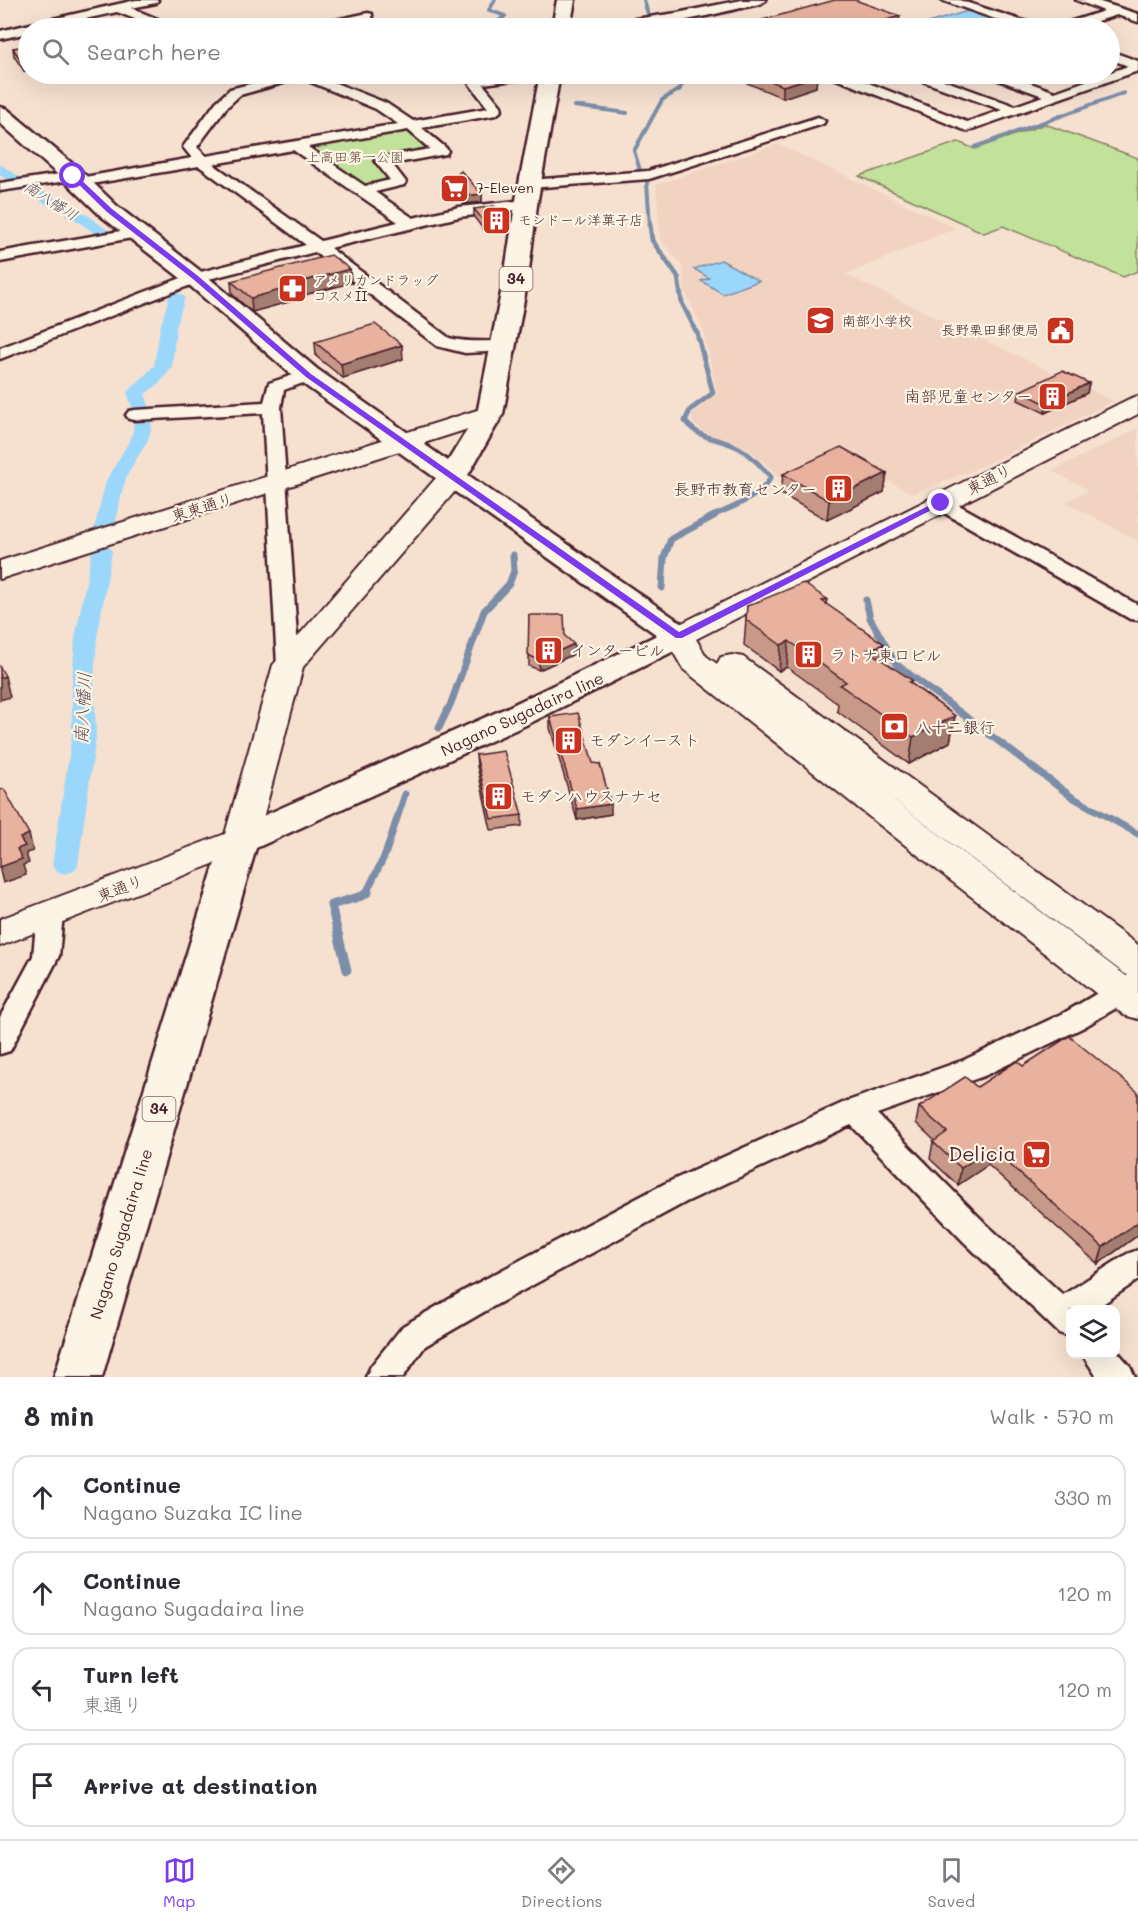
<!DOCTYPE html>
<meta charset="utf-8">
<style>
:root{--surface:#fff;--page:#f7f7f7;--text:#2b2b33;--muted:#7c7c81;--line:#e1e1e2;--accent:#7c3aed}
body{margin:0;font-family:Mali,"Klee One",sans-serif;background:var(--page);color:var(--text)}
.controls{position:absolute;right:18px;bottom:18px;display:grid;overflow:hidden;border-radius:12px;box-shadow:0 6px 24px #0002}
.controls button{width:54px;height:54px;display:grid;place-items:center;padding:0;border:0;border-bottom:2px solid var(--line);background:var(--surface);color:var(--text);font:30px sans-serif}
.stop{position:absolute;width:18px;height:18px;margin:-14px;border:4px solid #7c3aed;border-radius:50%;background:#fff}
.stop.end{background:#7c3aed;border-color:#fff;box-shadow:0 2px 6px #0008}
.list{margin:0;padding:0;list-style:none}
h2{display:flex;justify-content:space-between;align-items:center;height:78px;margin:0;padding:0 24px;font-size:26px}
h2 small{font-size:20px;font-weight:400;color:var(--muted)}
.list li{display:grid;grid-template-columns:39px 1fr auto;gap:18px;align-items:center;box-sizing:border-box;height:84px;margin:0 12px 12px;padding:0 12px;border:2px solid var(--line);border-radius:18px}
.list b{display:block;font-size:22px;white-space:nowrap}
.list p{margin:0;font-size:20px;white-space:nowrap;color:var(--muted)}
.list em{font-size:20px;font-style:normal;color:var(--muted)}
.icon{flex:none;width:33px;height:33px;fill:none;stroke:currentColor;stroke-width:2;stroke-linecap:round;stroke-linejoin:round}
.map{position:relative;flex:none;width:1138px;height:1377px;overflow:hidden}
.search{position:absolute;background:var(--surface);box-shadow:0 6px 24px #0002;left:18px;right:18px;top:18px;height:66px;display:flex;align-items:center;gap:15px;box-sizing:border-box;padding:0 21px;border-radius:33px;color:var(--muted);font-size:22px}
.sheet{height:462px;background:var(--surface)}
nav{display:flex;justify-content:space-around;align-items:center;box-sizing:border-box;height:84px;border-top:2px solid var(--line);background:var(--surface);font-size:16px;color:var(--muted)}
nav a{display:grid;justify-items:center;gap:3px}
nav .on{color:var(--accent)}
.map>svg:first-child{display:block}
</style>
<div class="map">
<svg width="1138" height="1377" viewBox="0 0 1138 1377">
<rect width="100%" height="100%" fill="#f6e1d0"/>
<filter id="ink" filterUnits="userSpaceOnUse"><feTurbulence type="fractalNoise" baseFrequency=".0167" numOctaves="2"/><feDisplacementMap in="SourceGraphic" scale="12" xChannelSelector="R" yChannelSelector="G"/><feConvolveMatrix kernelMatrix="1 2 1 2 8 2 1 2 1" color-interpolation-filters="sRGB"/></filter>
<g filter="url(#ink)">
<path fill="#f2d3c1" d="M 778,144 L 956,228 L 846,275 L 1114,401 L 985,465 L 913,494 L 845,458 L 791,486 L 747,448 L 713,437 L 693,424 L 691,413 L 717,394 L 704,332 L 684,289 L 683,266 L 660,240 L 656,185 Z
M 1138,428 L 1138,541 L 1066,502 L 1088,490 L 1052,471 Z"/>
<path fill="#c2e19a" stroke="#868062" stroke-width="1.5" d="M 1045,124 L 1138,158 L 1138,271 L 1123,277 L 1003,226 L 984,233 L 859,176 L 958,142 L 975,149 Z
M 409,129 L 433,149 L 374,159 L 392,181 L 364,188 L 306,147 Z"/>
<path fill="#9bd7fb" stroke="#7b8da8" stroke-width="1.5" d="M 971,10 L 1005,22 L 984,28 L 973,28 L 961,24 L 947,28 L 931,22 Z
M 721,260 L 759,281 L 723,294 L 701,281 L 709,278 L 694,269 Z"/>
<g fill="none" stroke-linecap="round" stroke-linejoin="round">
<path stroke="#7b8da8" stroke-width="4" d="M 644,0 L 649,18
M 490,28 L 505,16 L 489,10 L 495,0
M 574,106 L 627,113
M 975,147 L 1124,93
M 640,170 L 634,151 L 662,100 L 680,89 L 686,74
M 647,183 L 650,226"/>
<path stroke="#7b8da8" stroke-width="5" d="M 650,225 L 652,240 L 678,277 L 682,303 L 697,333 L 713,393 L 690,410 L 685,421 C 699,440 720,438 739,448 C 752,455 761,467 771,477 C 760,498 732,507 711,517"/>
<path stroke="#7b8da8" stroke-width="7" d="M 662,588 L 664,558 L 671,539 L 714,516
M 866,600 L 870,618 L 896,664 L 1072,797 L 1138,834
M 439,728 L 451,703 L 484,611 L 509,584 L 514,571 L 513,555
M 366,893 L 385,855 L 405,794"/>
<path stroke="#7b8da8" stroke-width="9" d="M 347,970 L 331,905 L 362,896 L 368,892"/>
<path fill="#9bd7fb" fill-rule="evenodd" d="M 0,164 L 32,185 L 89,216 L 111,233 L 108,236 L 98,236 L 79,222 L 22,191 L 0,175 Z
M 177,292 L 185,297 L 176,328 L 172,367 L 159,384 L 145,394 C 163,442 139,443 125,482 C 120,497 118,514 114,529 L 111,533 L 97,533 L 94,529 L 106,481 L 132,436 L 135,415 L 127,393 L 154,366 L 160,328 L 169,297 Z
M 102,545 L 109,547 L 112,551 L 97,638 L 94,681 L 96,736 L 78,865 L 74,871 L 65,874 L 56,871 L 52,865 L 72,736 L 72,681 L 75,638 L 92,551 L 95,547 Z"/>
<defs>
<path id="street" d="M 136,0 L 158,0 L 156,3 L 131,8 L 172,25 L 174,28 L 158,28 L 117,12 L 44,28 L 28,28 L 28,33 L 0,39 L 0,31 Z
M 742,0 L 766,0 L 760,4 C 711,14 643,34 594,28 L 600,24 L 677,13 Z
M 941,0 L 959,0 L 1036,25 L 1038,28 L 1021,28 Z
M 1076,0 L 1094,0 L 1138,14 L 1138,22 L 1117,15 L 1075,28 L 1058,28 L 1060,25 L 1104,11 Z
M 368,13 L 372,14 L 372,20 L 336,28 L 321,28 L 331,21 Z
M 960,24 L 966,28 L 951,28 L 953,25 Z
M 1110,51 L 1138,61 L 1138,71 L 967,131 L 831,77 L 829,74 L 846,74 L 967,122 L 1002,110 L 911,77 L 910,74 L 927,74 L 1015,106 L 1043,96 L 990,77 L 989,74 L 1006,74 L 1055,92 L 1128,66 L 1110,59 Z
M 288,74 L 313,74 L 386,103 L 413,121 L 488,108 L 462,74 L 474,74 L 477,77 L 503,74 L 536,74 L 530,78 L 483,84 L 501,106 L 502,110 L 496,115 L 422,128 L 446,148 L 448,151 L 446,154 L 392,164 L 406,182 L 404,185 L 375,192 L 413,218 L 459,207 L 526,200 L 531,202 L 534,205 L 531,208 L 459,217 L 330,248 L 449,338 C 470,344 489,339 508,343 L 511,347 L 508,351 L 465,353 L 437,346 L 315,252 L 201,281 L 0,359 L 0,348 L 189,275 L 306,245 L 199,166 L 79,186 L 74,185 L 73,180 L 0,191 L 0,183 L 73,172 L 78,173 L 79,178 L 192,158 L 183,147 L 216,102 L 230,89 ZM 301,78 L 376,109 L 398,124 L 206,156 L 197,147 L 226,108 L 240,95 ZM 408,130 L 430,149 L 377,158 L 375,161 L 390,180 L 365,186 L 308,147 ZM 293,150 L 398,222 L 321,241 L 213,164 Z
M 818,117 L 825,121 L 823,124 L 649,179 L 530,188 L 523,184 L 530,180 L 648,171 Z
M 138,228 L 143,230 L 146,233 L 143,236 L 0,262 L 0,252 Z
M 308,370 L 314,371 L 317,375 L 314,379 L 284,390 L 281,407 L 299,665 L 296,670 L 288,672 L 280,670 L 277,665 L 263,413 L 135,420 L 129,419 L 126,415 L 129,411 L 135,410 L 264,402 L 269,383 Z
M 941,497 L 948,499 L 1138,605 L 1138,620 L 1130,619 L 934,507 L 931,503 L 934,499 Z
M 50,905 L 59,907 L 63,914 L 59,956 L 10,1051 L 0,1054 L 0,1017 L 33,956 L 37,914 L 41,907 Z
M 1138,972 L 1138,995 L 1084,1027 L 984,1076 L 877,1114 L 986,1224 L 1063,1295 L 1127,1254 L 1138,1250 L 1138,1280 L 1094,1310 L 1070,1310 L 1070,1337 L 1059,1333 L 964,1242 L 851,1125 L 686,1202 L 494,1306 L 425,1346 L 403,1377 L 366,1377 L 371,1366 L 403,1326 L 472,1286 L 664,1184 L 845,1102 L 964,1060 L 1064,1013 L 1128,975 Z
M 1116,1350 L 1130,1366 L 1135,1377 L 1097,1377 L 1082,1354 L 1116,1354 Z"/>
<path id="secondary" d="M 1138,396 L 1138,414 L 696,639 L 706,656 L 717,664 L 721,657 L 732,655 L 743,657 L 1138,945 L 1138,978 L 1125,974 L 879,789 L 1138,985 L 1138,1019 L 1124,1015 L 905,845 L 683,669 L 664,636 L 668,630 L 1129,399 Z
M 490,406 L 499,409 L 503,414 L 499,419 L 0,579 L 0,561 Z
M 453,468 L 463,470 L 466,476 L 463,482 L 303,667 L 257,841 L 252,849 L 0,946 L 0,919 L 225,834 L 273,665 L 443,470 Z"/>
<path id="primary" d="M 557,0 L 575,0 L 570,28 L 552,28 Z
M 540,74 L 560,74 L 537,205 L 528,278 L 503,414 L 468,475 L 690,629 L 695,636 L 690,643 L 528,724 L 256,848 L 102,1377 L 54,1377 L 222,841 L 227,832 L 504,709 L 657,635 L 299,381 L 187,283 L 101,216 L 65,181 L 0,123 L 0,107 L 7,109 L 81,171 L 117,206 L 203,273 L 317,369 L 448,461 L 477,414 L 504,278 L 515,205 Z"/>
</defs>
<use href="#street" stroke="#4a1f2b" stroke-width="5"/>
<use href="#secondary" stroke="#4a1f2b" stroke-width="4"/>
<use href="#primary" stroke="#4a1f2b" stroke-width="5"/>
<use href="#street" fill="#fcf5e5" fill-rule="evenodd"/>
<use href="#secondary" fill="#fcf5e5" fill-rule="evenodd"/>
<use href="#primary" fill="#fcf5e5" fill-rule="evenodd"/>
</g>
<path fill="#c89988" stroke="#4a1f2b" stroke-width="1.5" d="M 751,23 L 898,28 L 751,28 Z
M 28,46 L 28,71 L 24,71 L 14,56 L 13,48 Z
M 740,74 L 812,74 L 817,76 L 816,87 L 783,98 L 740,80 Z
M 451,180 L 482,194 L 482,202 L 464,204 L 452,188 Z
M 474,209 L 504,217 L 504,226 L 483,229 L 474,217 Z
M 350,269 L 351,283 L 296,297 L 296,300 L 252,312 L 232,294 L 231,281 Z
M 315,342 L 403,359 L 343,378 L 316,356 Z
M 1089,383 L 1087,393 L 1045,413 L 1018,400 L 1020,391 Z
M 887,473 L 884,492 L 827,520 L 781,494 L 783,474 Z
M 827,599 L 826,604 L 884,644 L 882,660 L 912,684 L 955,716 L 950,742 L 909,764 L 837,711 L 838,704 L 787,667 L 779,671 L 744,645 L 747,606 Z
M 529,615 L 574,654 L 539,670 L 529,666 Z
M 550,717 L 611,814 L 577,820 L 550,728 Z
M 476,755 L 522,815 L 522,826 L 491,830 L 477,766 Z
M 1023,1066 L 1138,1092 L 1138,1235 L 1098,1264 L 988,1165 L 958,1185 L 930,1159 L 933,1142 L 935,1141 L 916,1123 L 919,1107 L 977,1087 Z"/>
<path fill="#a37d6f" stroke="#4a1f2b" stroke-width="1.5" d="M 900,16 L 898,28 L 858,28 Z
M 28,63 L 28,71 L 24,71 L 23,64 Z
M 422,74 L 436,74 L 422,76 Z
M 817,76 L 816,87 L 783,98 L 783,86 Z
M 482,194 L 482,202 L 464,204 L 464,196 Z
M 504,217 L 504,226 L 483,229 L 483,220 Z
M 350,269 L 351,283 L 296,297 L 296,300 L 252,312 L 251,298 L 293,284 Z
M 402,345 L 403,359 L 343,378 L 341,364 Z
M 1089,383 L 1087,393 L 1045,413 L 1046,404 Z
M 887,473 L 884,492 L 827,520 L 829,501 Z
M 789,641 L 787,667 L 779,671 L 781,645 Z
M 574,644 L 574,654 L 539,670 L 539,660 Z
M 884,644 L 881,669 L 867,650 Z
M 5,676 L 10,697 L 0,700 L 0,678 Z
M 955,716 L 950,742 L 909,764 L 913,737 Z
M 611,804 L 611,814 L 577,820 L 577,809 Z
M 29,834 L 33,851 L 26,853 L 29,863 L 23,865 L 26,875 L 3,883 L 0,871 L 0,867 L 17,849 L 20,838 Z
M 991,1148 L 988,1165 L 958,1185 L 961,1168 Z
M 1138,1222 L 1138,1235 L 1098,1264 L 1103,1247 Z"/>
<path fill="#e9b29e" stroke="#4a1f2b" stroke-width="1.5" d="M 835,0 L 855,0 L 900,16 L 858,28 L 764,28 L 751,23 Z
M 28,46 L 28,63 L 23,64 L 13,48 Z
M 753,74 L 812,74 L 817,76 L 783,86 Z
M 461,171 L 482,194 L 464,196 L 451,180 Z
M 494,206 L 504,217 L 483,220 L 474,209 Z
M 331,255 L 350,269 L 293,284 L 295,286 L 251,298 L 231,281 Z
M 375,324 L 402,345 L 341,364 L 315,342 Z
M 1062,371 L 1089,383 L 1046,404 L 1020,391 Z
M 841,447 L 887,473 L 829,501 L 783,474 Z
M 803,583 L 827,599 L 822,601 L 884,644 L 867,650 L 913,681 L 909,682 L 955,716 L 913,737 L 840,685 L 846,682 L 789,641 L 781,645 L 746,620 L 747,606 Z
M 529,615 L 564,615 L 565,636 L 574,644 L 539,660 L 528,655 Z
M 0,667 L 5,676 L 0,678 Z
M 578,713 L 593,763 L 600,764 L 611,804 L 577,809 L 550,717 Z
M 504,751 L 522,815 L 491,819 L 476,755 Z
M 4,789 L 29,834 L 20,838 L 25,846 L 17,849 L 22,859 L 0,867 L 0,790 Z
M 1069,1036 L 1138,1092 L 1138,1222 L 1103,1247 L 991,1148 L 961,1168 L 933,1142 L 947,1132 L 919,1107 L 965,1077 L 977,1087 L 1017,1061 L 1023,1066 Z"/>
</g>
<path fill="#7c3aed" d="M 71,175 L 76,175 L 112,209 L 198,276 L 311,374 L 679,632 L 938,501 L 945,503 L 682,638 L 676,638 L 306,377 L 193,279 L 107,212 L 71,177 Z"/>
<defs>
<symbol id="supermarket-square" viewBox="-11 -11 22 22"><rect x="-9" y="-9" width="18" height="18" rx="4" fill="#c8321e" stroke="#fcf5e5"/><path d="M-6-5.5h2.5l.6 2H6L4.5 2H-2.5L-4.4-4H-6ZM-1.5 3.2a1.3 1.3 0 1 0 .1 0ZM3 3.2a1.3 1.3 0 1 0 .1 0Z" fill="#fff"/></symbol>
<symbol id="building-square" viewBox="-11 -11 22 22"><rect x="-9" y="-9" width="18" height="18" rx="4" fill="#c8321e" stroke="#fcf5e5"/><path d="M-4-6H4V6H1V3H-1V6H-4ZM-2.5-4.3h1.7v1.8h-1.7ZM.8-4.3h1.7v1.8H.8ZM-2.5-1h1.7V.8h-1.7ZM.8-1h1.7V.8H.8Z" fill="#fff"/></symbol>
<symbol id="pharmacy-square" viewBox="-11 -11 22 22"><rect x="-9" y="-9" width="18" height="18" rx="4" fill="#c8321e" stroke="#fcf5e5"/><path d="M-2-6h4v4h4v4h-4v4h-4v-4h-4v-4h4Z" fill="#fff"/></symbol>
<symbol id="school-square" viewBox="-11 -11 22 22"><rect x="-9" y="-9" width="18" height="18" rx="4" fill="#c8321e" stroke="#fcf5e5"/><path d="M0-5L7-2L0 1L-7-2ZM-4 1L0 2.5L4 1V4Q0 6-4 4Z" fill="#fff"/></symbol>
<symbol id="civic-square" viewBox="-11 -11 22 22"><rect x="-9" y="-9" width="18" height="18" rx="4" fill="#c8321e" stroke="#fcf5e5"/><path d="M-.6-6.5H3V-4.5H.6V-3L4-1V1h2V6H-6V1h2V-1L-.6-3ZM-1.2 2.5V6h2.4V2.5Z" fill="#fff"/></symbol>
<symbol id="bank-square" viewBox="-11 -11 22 22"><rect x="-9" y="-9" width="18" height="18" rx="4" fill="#c8321e" stroke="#fcf5e5"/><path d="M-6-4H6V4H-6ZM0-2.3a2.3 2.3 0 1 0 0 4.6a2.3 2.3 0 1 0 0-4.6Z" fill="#fff"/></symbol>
</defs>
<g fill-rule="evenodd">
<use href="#supermarket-square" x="438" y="172" width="33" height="33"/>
<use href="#building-square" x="480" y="204" width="33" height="33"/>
<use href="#pharmacy-square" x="276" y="272" width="33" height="33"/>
<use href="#school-square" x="804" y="304" width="33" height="33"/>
<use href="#civic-square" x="1044" y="314" width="33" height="33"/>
<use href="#building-square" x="1036" y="380" width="33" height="33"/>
<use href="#building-square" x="822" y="472" width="33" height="33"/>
<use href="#building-square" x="532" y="634" width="33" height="33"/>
<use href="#building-square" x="792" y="638" width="33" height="33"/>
<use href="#bank-square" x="878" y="710" width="33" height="33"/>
<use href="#building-square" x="552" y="724" width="33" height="33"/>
<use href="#building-square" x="482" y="780" width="33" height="33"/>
<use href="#supermarket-square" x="1020" y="1138" width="33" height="33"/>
</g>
<g text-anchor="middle" stroke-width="4.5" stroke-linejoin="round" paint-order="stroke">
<g font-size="14" fill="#685047" stroke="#fcf5e5">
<text x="355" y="162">上高田第一公園</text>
</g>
<g font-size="14" fill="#4a1f2b" stroke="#fcf5e5" text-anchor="start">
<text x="476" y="193">7-Eleven</text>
<text x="518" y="225">モンドール洋菓子店</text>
<text x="313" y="285">アメリカンドラッグ<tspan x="313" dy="16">コスメII</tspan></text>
<text x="842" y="326">南部小学校</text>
<text x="1039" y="335" text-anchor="end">長野栗田郵便局</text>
</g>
<g font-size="15" font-style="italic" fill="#5e4d5f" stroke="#fcf5e5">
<text transform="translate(51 201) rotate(32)" y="5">南八幡川</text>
</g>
<g fill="#fcf5e5" stroke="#7f5f63" stroke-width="1.5">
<rect x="499.5" y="267" width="33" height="24" rx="4.5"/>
<rect x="142.5" y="1097" width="33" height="24" rx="4.5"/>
</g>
<g font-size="15" font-weight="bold" fill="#4a1f2b">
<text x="516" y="284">34</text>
<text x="159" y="1114">34</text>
</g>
<g font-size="16" fill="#4a1f2b" stroke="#fcf5e5" text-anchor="start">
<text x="1032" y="402" text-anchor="end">南部児童センター</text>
<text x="817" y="495" text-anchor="end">長野市教育センター</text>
<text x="570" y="656">インタービル</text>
<text x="830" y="661">ラトナ東口ビル</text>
<text x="915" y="733">八十二銀行</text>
<text x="589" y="746">モダンイースト</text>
<text x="520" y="802">モダンハウスナナセ</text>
</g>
<g font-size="16" fill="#4a1f2b" stroke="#fcf5e5">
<text transform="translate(989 479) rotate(-27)" y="6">東通り</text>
<text transform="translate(202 507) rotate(-17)" y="6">東東通り</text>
<text transform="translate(522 714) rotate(-25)" y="6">Nagano Sugadaira line</text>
<text transform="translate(120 888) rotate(-21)" y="6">東通り</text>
<text transform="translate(121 1234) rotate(-73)" y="6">Nagano Sugadaira line</text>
</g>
<g font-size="18" font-style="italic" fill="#5e4d5f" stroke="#fcf5e5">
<text transform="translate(83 708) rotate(-87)" y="6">南八幡川</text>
</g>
<g font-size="20" fill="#4a1f2b" stroke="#fcf5e5" text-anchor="end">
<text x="1016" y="1161">Delicia</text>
</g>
</g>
</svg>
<div class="controls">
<button><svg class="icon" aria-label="layers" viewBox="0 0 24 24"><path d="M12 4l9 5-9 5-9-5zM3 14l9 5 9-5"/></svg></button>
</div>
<div class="stop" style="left:73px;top:176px"></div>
<div class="stop end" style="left:941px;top:503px"></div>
<div class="search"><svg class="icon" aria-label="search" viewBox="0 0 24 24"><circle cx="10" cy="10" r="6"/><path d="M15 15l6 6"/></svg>Search here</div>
</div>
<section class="sheet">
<h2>8 min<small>Walk · 570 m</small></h2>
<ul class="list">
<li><svg class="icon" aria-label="ahead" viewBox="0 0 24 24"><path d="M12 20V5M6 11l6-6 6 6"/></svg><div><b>Continue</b><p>Nagano Suzaka IC line</p></div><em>330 m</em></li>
<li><svg class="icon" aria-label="ahead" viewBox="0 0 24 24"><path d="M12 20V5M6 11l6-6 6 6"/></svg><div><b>Continue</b><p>Nagano Sugadaira line</p></div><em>120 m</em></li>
<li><svg class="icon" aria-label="left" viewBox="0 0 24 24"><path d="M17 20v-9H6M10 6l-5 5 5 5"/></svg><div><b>Turn left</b><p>東通り</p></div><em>120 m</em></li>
<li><svg class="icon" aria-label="arrive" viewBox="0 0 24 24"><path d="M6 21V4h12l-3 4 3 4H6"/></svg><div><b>Arrive at destination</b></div></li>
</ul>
</section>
<nav>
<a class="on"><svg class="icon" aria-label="map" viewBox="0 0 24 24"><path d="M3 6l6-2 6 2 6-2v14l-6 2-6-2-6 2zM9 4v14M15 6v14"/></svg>Map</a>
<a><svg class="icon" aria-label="directions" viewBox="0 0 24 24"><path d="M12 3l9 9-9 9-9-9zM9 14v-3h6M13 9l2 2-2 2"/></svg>Directions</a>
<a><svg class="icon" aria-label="saved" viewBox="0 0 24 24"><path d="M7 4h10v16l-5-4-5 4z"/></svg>Saved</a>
</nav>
